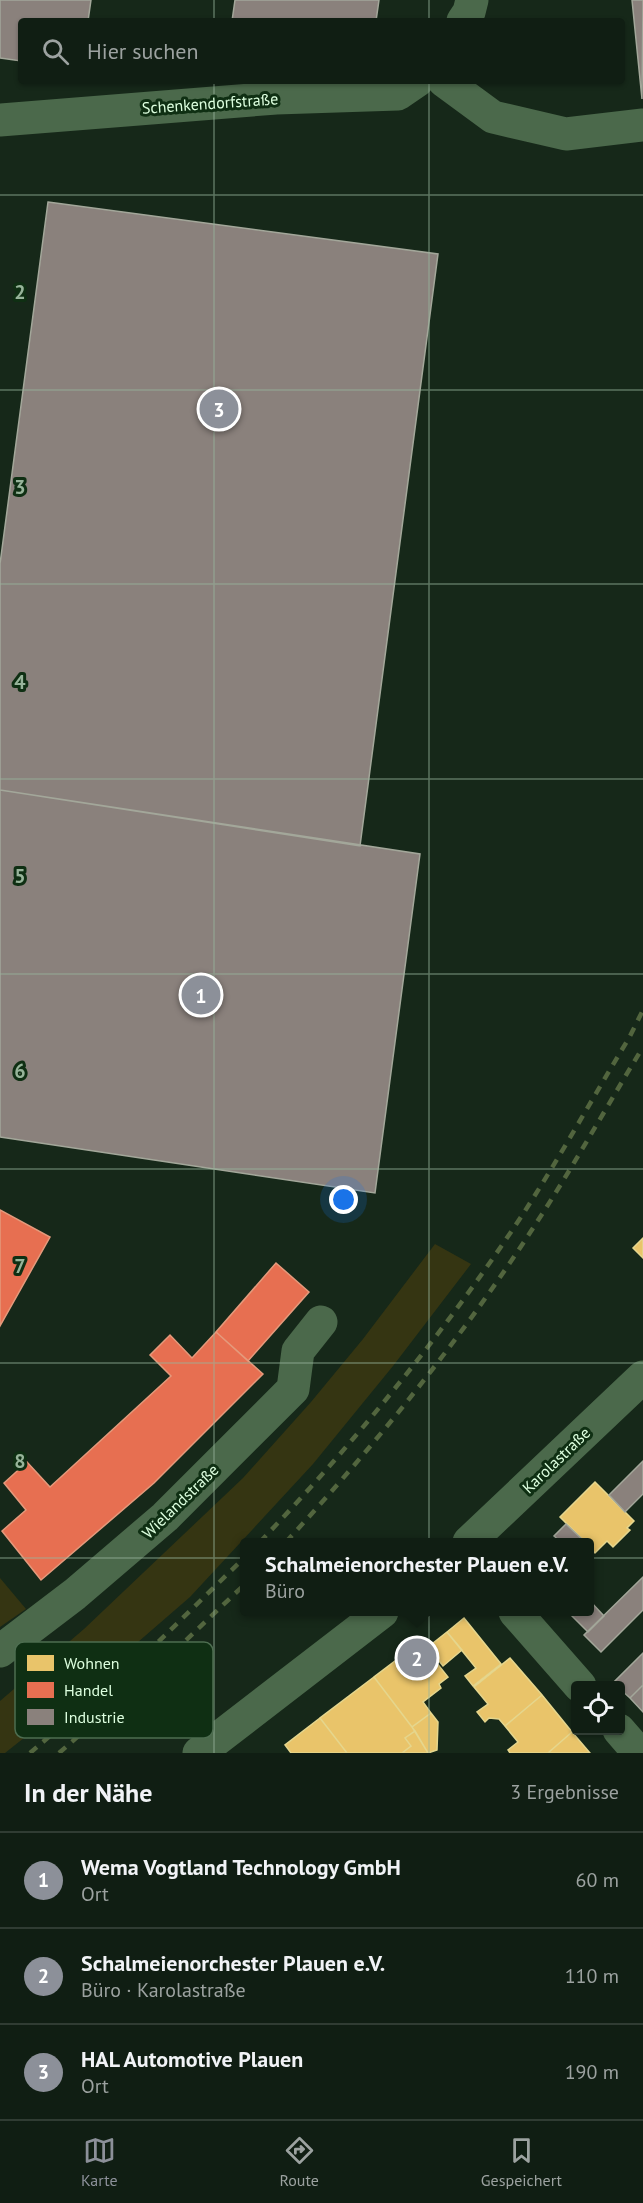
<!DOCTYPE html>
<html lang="de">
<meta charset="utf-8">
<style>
:root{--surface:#101e13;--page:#1e2b21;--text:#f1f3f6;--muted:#9ca2a0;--line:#303c33;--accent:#8c9099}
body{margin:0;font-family:"PT Sans",sans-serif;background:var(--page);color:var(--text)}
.controls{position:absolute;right:18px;bottom:18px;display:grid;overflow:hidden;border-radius:6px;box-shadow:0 2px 4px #0004}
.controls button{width:54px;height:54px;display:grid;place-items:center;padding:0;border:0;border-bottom:2px solid var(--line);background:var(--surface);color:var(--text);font:30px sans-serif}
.you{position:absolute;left:344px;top:1200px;width:21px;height:21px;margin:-15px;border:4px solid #fff;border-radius:50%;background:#1a73e8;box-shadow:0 0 0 9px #1a73e833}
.badge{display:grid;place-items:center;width:39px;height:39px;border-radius:50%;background:var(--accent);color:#fff;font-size:20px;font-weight:700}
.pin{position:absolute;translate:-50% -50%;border:3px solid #fff;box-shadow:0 2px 6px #0006}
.popup{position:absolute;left:240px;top:1538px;width:354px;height:78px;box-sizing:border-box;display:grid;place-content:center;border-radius:6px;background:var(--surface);filter:drop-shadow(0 2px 4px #0005);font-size:20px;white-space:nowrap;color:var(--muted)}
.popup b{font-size:22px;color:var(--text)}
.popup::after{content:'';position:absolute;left:50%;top:100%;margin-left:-12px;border:12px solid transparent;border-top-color:var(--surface)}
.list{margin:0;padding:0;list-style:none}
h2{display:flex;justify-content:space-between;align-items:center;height:78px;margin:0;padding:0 24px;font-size:26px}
h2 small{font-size:20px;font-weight:400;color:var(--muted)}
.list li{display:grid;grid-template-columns:39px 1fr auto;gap:18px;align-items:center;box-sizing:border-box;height:96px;padding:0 24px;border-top:2px solid var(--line)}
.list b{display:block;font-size:22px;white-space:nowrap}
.list p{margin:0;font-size:20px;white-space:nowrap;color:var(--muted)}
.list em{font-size:20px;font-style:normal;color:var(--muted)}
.icon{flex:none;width:33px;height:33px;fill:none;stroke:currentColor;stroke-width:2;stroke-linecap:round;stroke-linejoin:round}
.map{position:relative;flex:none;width:643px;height:1753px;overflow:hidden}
.search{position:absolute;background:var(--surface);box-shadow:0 2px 4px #0004;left:18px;right:18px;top:18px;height:66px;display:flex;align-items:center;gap:15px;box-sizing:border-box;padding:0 21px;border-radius:6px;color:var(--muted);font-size:22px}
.sheet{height:366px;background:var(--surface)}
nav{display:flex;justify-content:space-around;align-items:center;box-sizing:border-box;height:84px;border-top:2px solid var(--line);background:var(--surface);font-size:16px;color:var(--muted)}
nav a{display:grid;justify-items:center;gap:3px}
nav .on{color:var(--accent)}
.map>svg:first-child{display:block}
</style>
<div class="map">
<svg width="643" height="1753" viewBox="0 0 643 1753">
<rect width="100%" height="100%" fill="#162819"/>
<path fill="#353512" d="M 435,1244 L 471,1264 L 393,1366 L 313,1464 L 190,1597 L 63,1707 L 5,1753 L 0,1753 L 0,1701 L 84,1629 L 243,1478 L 311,1402 L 363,1339 Z
M 0,1578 L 26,1609 L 0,1627 Z"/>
<path fill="#e9c46a" stroke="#e5d68d" stroke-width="1.5" d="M 643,1238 L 643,1258 L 633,1248 Z
M 595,1482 L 634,1521 L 627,1528 L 630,1530 L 613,1547 L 607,1541 L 595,1553 L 590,1547 L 590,1542 L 585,1542 L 560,1517 Z
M 464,1618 L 501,1664 L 473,1686 L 465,1676 L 476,1668 L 447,1632 Z
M 447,1632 L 462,1650 L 443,1666 L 428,1647 Z
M 420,1642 L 448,1677 L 439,1684 L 441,1688 L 423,1702 L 431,1713 L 412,1727 L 374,1677 Z
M 510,1658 L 542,1695 L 505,1726 L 499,1719 L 489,1718 L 485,1722 L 477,1712 L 488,1704 L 474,1687 Z
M 374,1677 L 415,1731 L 405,1738 L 411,1746 L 402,1753 L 347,1753 L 320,1718 Z
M 542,1695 L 572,1732 L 548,1753 L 510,1753 L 508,1750 L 518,1742 L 505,1726 Z
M 431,1713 L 438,1722 L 437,1750 L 428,1753 L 412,1727 Z
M 320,1718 L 347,1753 L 291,1753 L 285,1745 Z
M 415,1731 L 428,1753 L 402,1753 L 411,1746 L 405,1738 Z
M 572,1732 L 590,1753 L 548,1753 Z"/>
<path fill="#e76f51" stroke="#e49a7c" stroke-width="1.5" d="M 0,1210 L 50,1237 L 0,1326 Z
M 276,1263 L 309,1292 L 248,1361 L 216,1332 Z
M 216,1332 L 263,1374 L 154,1483 L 41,1580 L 2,1531 L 26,1510 L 4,1483 L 27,1462 L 50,1487 L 171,1376 L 150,1355 L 170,1335 L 192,1358 Z"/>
<path fill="#8a817c" stroke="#a3a79a" stroke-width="1.5" d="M 0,0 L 91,0 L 88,21 L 21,21 L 21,61 L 0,58 Z
M 235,0 L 379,0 L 376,21 L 232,21 Z
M 632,0 L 643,0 L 642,99 Z
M 48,202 L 438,254 L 360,846 L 0,790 L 0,564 Z
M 0,790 L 420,854 L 375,1193 L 0,1137 Z
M 643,1461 L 643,1494 L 625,1512 L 609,1495 Z
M 566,1524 L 585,1542 L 561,1542 L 554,1536 Z
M 643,1577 L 643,1610 L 601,1652 L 584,1635 Z
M 590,1601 L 604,1616 L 588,1632 L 568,1612 L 590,1612 Z
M 643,1653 L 643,1685 L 630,1698 L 620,1689 L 620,1686 L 614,1682 Z
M 643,1685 L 643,1712 L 630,1698 Z"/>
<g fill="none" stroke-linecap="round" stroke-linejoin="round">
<path stroke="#4b694b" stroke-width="33" d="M 463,21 L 469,12 L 472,0
M 444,81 L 493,117 L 566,134 L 643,125
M 0,120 L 276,98 L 398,94 L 417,81
M 469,1542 L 643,1377
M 515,1612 L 580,1686
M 0,1651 L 75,1594 L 165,1517 L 293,1389 L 298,1351 L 321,1322
M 619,1730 L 639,1753
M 199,1753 L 382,1612"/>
<path stroke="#52653e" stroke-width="4.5" stroke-dasharray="9 8" stroke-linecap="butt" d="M 260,1542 C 355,1442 444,1333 521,1217 C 559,1159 593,1097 629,1038 L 643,1010
M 286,1542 C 376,1444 462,1338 535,1225 C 573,1167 607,1106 643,1047
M 30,1753 L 148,1652 L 244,1558
M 59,1753 L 160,1665 L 244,1585"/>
</g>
<path fill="none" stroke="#97b49a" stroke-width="1.5" stroke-opacity="0.55" d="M 214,0 L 214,21M 429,0 L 429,21M 214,81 L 214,1753M 429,81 L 429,1753M 0,195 L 643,195M 0,390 L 643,390M 0,584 L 643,584M 0,779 L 643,779M 0,974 L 643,974M 0,1169 L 643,1169M 0,1363 L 643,1363M 0,1558 L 643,1558"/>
<g text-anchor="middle" stroke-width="6" stroke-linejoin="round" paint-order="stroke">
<g font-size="16" fill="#ddffdf" stroke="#0f2f13">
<text transform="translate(210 103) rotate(-4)" y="6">Schenkendorfstraße</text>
<text transform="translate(556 1460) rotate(-44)" y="6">Karolastraße</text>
<text transform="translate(180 1501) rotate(-44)" y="6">Wielandstraße</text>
</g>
</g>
<rect x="15" y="1642" width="198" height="96" rx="9" fill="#0f2f13" stroke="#4d6d50" stroke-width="1.5"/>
<rect x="27" y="1655" width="27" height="16" fill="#e9c46a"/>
<rect x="27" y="1682" width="27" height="16" fill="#e76f51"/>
<rect x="27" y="1709" width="27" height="16" fill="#8a817c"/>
<g font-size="16" fill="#ddffdf">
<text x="64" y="1669">Wohnen</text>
<text x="64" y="1696">Handel</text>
<text x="64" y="1723">Industrie</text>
</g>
<g font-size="20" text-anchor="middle" font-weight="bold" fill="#97b49a" stroke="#0f2f13" stroke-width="6" stroke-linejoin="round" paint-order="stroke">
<text x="20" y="299">2</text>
<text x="20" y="494">3</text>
<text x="20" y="689">4</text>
<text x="20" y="883">5</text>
<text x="20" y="1078">6</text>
<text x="20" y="1273">7</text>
<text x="20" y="1468">8</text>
</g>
</svg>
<div class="controls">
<button><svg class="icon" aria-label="locate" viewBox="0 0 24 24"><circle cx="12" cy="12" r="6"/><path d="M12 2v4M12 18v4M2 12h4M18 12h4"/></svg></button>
</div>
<div class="you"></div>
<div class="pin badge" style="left:201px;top:995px">1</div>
<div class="pin badge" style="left:417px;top:1658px">2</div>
<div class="popup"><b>Schalmeienorchester Plauen e.V.</b>Büro</div>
<div class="pin badge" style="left:219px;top:409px">3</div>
<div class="search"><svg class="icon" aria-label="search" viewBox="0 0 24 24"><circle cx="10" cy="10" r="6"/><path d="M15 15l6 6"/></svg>Hier suchen</div>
</div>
<section class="sheet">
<h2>In der Nähe<small>3 Ergebnisse</small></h2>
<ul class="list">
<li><span class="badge">1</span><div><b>Wema Vogtland Technology GmbH</b><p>Ort</p></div><em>60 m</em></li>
<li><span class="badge">2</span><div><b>Schalmeienorchester Plauen e.V.</b><p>Büro · Karolastraße</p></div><em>110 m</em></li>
<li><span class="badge">3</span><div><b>HAL Automotive Plauen</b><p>Ort</p></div><em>190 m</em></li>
</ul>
</section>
<nav>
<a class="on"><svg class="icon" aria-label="map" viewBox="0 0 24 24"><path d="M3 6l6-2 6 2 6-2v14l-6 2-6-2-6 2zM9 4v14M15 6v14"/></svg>Karte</a>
<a><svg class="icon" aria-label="directions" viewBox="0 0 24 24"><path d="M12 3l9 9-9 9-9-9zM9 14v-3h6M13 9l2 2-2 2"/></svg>Route</a>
<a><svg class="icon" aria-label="saved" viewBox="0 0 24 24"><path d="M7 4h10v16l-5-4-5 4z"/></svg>Gespeichert</a>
</nav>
